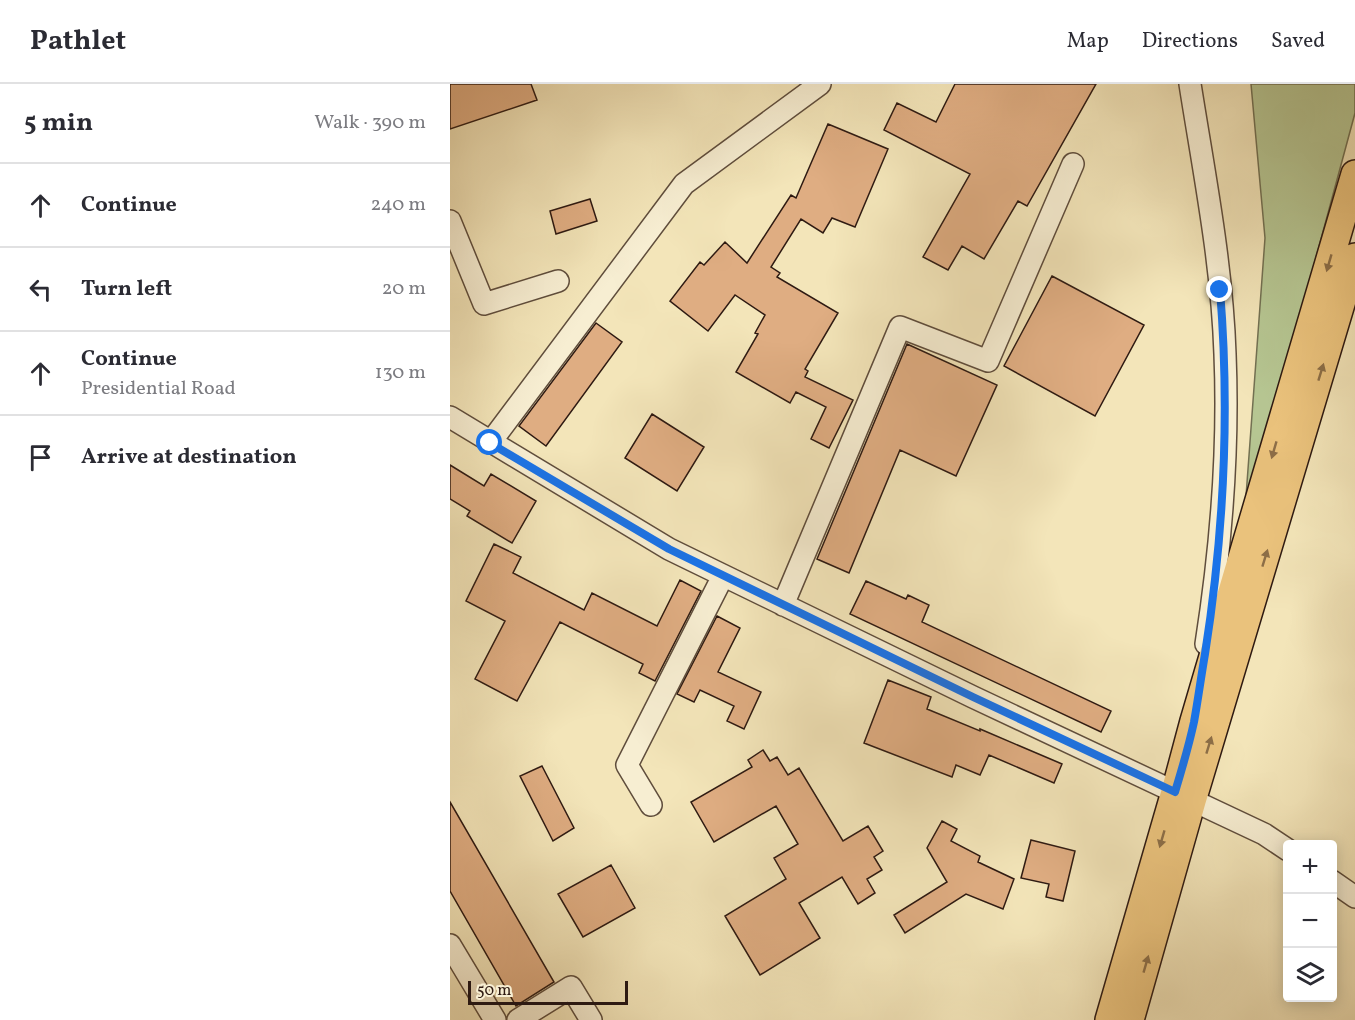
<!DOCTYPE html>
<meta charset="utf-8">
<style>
:root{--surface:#fff;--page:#f7f7f7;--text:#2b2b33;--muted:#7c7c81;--line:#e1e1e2}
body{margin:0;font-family:Vollkorn,serif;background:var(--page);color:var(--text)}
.controls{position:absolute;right:18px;bottom:18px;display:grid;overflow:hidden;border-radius:6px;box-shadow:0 3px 15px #0003}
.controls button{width:54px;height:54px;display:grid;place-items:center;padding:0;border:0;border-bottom:2px solid var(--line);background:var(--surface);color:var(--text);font:30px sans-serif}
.scale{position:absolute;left:18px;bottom:15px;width:160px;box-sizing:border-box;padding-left:6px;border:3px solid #2e1a12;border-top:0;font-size:16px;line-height:21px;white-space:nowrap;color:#2e1a12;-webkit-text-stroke:4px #f7eed2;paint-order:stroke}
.stop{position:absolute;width:18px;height:18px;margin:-14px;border:4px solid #1a73e8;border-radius:50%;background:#fff}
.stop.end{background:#1a73e8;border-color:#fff;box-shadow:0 2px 6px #0008}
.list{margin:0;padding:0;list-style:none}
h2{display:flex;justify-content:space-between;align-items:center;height:78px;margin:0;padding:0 24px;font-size:26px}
h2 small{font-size:20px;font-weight:400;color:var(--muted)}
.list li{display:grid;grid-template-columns:39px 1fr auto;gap:18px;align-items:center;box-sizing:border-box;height:84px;padding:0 24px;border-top:2px solid var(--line)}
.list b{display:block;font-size:22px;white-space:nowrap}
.list p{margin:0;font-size:20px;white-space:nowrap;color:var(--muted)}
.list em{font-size:20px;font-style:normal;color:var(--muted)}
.icon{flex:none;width:33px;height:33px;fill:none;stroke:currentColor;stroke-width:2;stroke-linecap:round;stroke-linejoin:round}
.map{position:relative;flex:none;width:905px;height:936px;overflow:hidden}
header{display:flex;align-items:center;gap:36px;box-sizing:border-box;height:84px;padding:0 30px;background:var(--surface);border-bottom:2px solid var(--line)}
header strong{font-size:28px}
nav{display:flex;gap:33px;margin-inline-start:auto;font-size:21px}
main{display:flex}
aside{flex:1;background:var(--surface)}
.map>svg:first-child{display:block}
</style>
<header>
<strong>Pathlet</strong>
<nav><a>Map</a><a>Directions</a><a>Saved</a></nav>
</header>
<main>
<aside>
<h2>5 min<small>Walk · 390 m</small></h2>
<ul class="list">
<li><svg class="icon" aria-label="ahead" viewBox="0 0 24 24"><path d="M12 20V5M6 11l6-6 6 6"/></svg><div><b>Continue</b></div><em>240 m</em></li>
<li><svg class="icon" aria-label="left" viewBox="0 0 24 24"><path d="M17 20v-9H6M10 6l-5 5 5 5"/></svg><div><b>Turn left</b></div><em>20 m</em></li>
<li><svg class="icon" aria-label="ahead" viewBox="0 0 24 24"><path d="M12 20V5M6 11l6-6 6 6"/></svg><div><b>Continue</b><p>Presidential Road</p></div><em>130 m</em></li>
<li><svg class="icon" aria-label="arrive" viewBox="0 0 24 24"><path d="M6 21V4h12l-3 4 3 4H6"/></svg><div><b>Arrive at destination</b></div></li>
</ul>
</aside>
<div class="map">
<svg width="905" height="936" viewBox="0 0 905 936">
<rect width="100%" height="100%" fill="#f3e5b9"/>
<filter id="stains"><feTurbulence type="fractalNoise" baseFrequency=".00333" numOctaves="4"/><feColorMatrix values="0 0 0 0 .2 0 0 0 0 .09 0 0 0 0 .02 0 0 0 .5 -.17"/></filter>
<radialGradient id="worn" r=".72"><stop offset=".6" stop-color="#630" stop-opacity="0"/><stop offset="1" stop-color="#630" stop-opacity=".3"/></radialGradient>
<path fill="#b6c692" stroke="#727052" stroke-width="1.5" d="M 801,0 L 905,0 L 905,29 L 810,381 L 795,426 L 815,154 Z"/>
<path fill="#dfad82" stroke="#2e1a12" stroke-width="1.5" d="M 0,0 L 81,0 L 87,16 L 0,45 Z
M 505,0 L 646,0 L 577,122 L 568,117 L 534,175 L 512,162 L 498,186 L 473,173 L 520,90 L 434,46 L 447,19 L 486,38 Z
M 378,40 L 438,65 L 405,143 L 382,134 L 373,149 L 351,135 L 321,183 L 330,189 L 327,193 L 388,229 L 355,285 L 358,287 L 355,293 L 403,316 L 379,364 L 361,355 L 376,323 L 346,308 L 340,319 L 286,288 L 308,250 L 305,249 L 315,231 L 285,211 L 258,247 L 220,217 L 250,178 L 254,181 L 275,158 L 297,179 L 341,111 L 346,114 Z
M 140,115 L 147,137 L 106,150 L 100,127 Z
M 602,192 L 694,241 L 645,332 L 554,282 Z
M 146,239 L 172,258 L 96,362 L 69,342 Z
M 457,260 L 547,301 L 506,392 L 450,366 L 399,489 L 367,475 Z
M 202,330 L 254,363 L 227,407 L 175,374 Z
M 0,381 L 34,402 L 41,390 L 86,417 L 62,459 L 17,432 L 20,427 L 0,415 Z
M 44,460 L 71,473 L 63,489 L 134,526 L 142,509 L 207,542 L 230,496 L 251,507 L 205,597 L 189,589 L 193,580 L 110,538 L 67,617 L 25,595 L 55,537 L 16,517 Z
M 416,497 L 456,515 L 458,511 L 479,521 L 472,538 L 661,627 L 651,648 L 400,530 Z
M 267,532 L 290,544 L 268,588 L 311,608 L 294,645 L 277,637 L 284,622 L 250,606 L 244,618 L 227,610 Z
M 438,596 L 481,613 L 477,625 L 530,647 L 530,645 L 612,680 L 604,699 L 539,671 L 530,691 L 506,681 L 502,693 L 414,659 Z
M 313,666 L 320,677 L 327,673 L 338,691 L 349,684 L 393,757 L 418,742 L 433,767 L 424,773 L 432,786 L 417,795 L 425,809 L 408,820 L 392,793 L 349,819 L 370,854 L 310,891 L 275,832 L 336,795 L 324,774 L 348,760 L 326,722 L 264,758 L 241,718 L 302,683 L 298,676 Z
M 92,682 L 124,744 L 103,757 L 70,692 Z
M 0,718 L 104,898 L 66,922 L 0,807 Z
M 492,737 L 507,745 L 501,757 L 530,772 L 528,778 L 564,795 L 553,825 L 516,810 L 455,849 L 444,831 L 497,798 L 477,764 Z
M 581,756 L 625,767 L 613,817 L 596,813 L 599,800 L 571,794 Z
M 161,781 L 185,824 L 133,853 L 108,810 Z"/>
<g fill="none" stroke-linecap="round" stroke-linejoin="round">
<defs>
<path id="minor" d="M 740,0 C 754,89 772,179 775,270 C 779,367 771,464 756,560
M 0,137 L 34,220 L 108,197
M 0,333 L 219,465 L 523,613 L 814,750 L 838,766
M 40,359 L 234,100 L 370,0
M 333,521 L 450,243 L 538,277 L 623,80
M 201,721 L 177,681 L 273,492
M 882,797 L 905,813
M 0,861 L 45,936
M 68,936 L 121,903 L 141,936"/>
<path id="major" d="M 659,936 L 725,708 L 744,637 L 905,90
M 680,936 L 742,717 L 905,173"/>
</defs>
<use href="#minor" stroke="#5f4d3c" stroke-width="24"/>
<use href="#major" stroke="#2e1a12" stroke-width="30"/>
<use href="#minor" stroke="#f7eed2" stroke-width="21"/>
<use href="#major" stroke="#eac27c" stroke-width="27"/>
</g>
<defs><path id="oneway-solid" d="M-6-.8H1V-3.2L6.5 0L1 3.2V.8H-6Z" transform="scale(1.5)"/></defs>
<g fill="#8c6e47">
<use href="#oneway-solid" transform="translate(879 179) rotate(106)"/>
<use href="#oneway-solid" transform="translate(871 288) rotate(-73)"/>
<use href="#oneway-solid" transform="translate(824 366) rotate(106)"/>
<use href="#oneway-solid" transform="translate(815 474) rotate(-73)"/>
<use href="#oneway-solid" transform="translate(759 661) rotate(-73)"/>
<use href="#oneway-solid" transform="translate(712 755) rotate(106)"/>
<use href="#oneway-solid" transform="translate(696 880) rotate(-74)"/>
</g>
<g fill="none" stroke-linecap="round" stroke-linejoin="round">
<path stroke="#1a73e8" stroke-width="8" d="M 40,359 L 219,465 L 523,613 L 725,708 C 732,685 739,661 744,638 C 748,616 751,593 755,570 C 774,449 780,328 770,206"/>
</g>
<rect width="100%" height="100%" filter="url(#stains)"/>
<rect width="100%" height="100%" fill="url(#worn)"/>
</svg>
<div class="controls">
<button>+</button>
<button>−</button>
<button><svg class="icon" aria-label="layers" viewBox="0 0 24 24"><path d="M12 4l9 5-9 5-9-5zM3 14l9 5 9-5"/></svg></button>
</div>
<div class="scale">50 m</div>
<div class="stop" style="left:40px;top:359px"></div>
<div class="stop end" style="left:770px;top:206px"></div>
</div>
</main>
